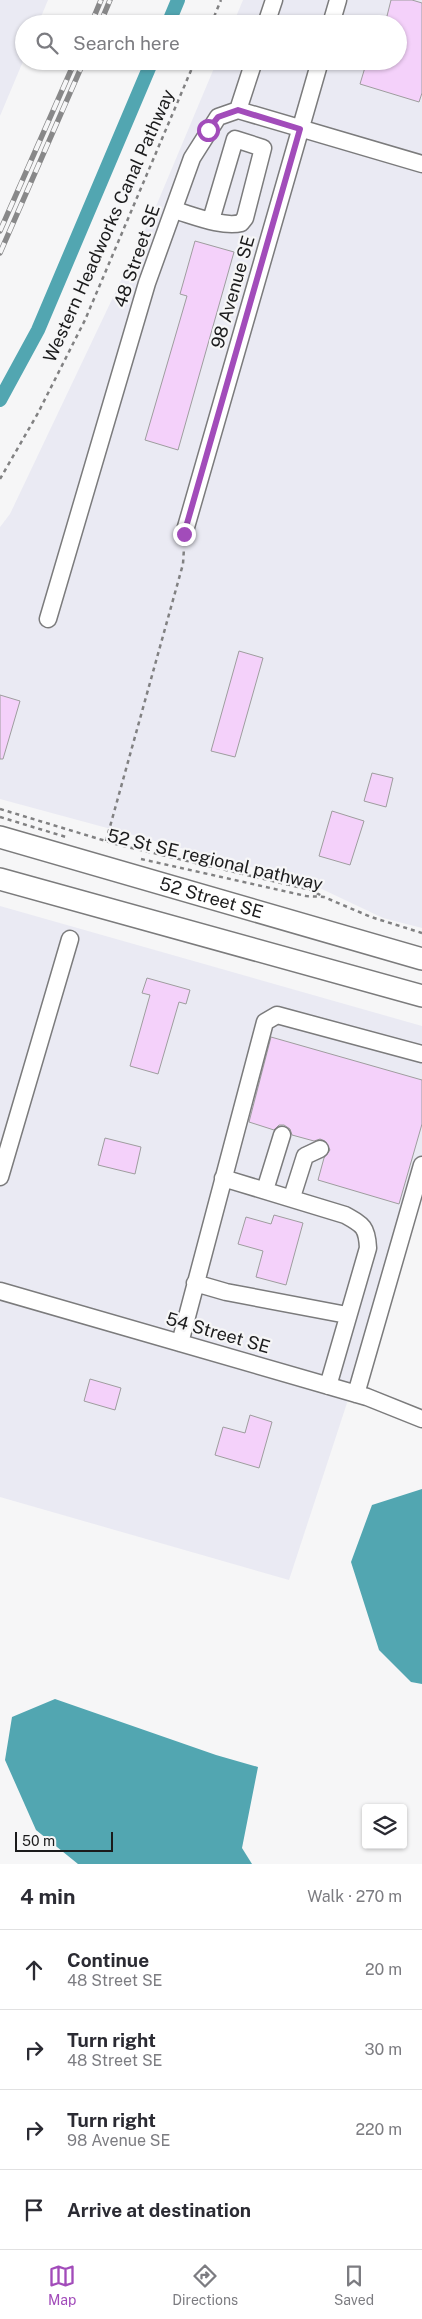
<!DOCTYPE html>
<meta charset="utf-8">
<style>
:root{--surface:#fff;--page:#f7f7f7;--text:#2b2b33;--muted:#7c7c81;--line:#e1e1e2;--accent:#a24cba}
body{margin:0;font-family:"Public Sans",sans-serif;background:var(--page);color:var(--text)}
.controls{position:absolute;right:15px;bottom:15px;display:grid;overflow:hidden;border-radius:5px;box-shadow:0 1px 4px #0004}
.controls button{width:45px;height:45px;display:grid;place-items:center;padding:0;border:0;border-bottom:1px solid var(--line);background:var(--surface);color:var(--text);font:25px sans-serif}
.scale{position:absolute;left:15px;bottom:12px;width:98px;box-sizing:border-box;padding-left:5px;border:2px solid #1b1b1c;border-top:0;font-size:14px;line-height:18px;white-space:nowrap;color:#1b1b1c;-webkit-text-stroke:4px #f6f6f7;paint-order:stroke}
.stop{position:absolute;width:15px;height:15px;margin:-11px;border:4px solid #a24cba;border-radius:50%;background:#fff}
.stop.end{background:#a24cba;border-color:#fff;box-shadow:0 1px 5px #0008}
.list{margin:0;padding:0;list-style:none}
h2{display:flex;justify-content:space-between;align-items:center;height:65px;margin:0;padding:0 20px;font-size:21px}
h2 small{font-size:16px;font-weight:400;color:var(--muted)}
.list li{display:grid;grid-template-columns:32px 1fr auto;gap:15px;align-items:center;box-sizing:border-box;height:80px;padding:0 20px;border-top:1px solid var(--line)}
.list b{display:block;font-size:19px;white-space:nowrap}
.list p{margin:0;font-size:16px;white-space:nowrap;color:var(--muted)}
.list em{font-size:16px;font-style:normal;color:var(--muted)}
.icon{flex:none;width:28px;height:28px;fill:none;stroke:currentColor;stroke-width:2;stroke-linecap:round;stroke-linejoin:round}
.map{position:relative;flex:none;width:422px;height:1864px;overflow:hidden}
.search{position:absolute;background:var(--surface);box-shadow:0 1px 4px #0004;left:15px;right:15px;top:15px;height:55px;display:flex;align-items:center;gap:12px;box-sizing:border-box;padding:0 18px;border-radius:28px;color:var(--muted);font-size:19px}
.sheet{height:385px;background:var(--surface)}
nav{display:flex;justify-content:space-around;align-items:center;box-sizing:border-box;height:70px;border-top:1px solid var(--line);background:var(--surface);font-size:14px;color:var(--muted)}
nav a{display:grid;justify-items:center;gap:2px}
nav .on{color:var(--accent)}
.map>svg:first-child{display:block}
</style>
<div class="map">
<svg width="422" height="1864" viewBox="0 0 422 1864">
<rect width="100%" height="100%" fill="#f6f6f7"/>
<path fill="#eaeaf3" d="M 0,0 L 48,0 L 38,24 L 24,24 L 24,59 L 0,116 Z
M 243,0 L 422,0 L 422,928 L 383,918 L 307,882 L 0,799 L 0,527 L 10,514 L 154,211 L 217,61 L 398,61 L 398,24 L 233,24 Z
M 0,906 L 422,1026 L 422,1174 L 289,1580 L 0,1497 Z"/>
<path fill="#52a6b1" d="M 422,1489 L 422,1684 L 411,1682 L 379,1650 L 351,1562 L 372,1505 Z
M 55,1699 L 216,1755 L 258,1767 L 242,1848 L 252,1864 L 78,1864 L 36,1830 L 5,1760 L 12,1717 Z"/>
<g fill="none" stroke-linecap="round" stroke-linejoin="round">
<path stroke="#52a6b1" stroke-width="14" d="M 168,24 L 178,0
M 0,400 L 38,330 L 152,61"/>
</g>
<path fill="#f4d1fa" stroke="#9e9d9e" d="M 391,0 L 412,0 L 422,3 L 422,93 L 419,102 L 360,84 L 366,64 L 372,66 L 374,61 L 398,61 L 398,24 L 385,24 Z
M 195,241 L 234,252 L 178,450 L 145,440 L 187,296 L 180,294 Z
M 239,651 L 263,658 L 235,757 L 211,751 Z
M 0,695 L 20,701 L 3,759 L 0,759 Z
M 372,773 L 393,778 L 386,807 L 364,801 Z
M 332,811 L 364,821 L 350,865 L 319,856 Z
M 147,978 L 190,990 L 186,1004 L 179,1002 L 158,1074 L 130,1066 L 150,995 L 142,993 Z
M 271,1037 L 422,1080 L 422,1124 L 399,1204 L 318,1180 L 324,1158 L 330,1150 L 325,1141 L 320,1139 L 314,1141 L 292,1135 L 290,1129 L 284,1125 L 279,1125 L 274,1130 L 249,1122 Z
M 105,1138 L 141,1147 L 135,1174 L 98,1165 Z
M 274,1215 L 303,1223 L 286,1285 L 256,1277 L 263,1251 L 238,1244 L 246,1217 L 271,1224 Z
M 90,1379 L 121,1388 L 115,1410 L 84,1401 Z
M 250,1415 L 272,1422 L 259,1468 L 215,1455 L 223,1427 L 245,1433 Z"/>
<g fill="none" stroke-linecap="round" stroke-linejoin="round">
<defs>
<path id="minor" d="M 266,24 L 274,0
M 331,24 L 338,0
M 238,110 L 254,61
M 174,210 C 192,215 223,228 241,223 L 245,218 L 263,148 L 235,139 L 211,220
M 184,534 L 320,61
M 48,619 L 147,283 L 192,158 L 218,117 L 238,110 L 422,164
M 0,1177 L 70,939
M 223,1178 L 345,1215 C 363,1225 367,1227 368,1248 L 328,1386
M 265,1190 L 282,1135
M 292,1197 L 305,1156 L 320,1149
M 195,1283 L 226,1292 L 347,1315
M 0,1291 L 367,1397 L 422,1419
M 180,1343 L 265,1022 L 277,1015 L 422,1054
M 356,1394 L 422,1165"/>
<g id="major">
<path id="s1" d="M 0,837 L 422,959"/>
<path d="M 0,879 L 422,996"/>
</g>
</defs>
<use href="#minor" stroke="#7b7b7c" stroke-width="19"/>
<use href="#major" stroke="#7b7b7c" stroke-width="24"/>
<path stroke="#818182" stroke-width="2.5" stroke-dasharray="4 4" stroke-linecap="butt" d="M 211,24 L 221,0
M 0,479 L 38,413 L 85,320 L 195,61
M 0,809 L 119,845 L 311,890 L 322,896
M 0,817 L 66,837
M 106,841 L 183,564 L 184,548
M 141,859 L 306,896 L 324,897 L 371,917 L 422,933"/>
<use href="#minor" stroke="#fff" stroke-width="16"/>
<use href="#major" stroke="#fff" stroke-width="21"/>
<defs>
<path id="rail" d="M 91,24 L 101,0
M 100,24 L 110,0
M 0,231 L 75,61
M 0,253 L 84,61"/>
</defs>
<use href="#rail" stroke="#888889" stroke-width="5.5"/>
<use href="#rail" stroke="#f6f6f7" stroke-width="4" stroke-dasharray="11" stroke-linecap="butt"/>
</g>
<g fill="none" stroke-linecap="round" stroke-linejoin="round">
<path stroke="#a24cba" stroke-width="6" d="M 184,534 L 300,129 L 238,110 L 218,117 L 208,130"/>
</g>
<g text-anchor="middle" stroke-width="4.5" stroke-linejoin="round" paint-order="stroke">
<g font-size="18" fill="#1b1b1c" stroke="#f6f6f7">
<text transform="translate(109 226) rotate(-66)" y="6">Western Headworks Canal Pathway</text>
<text transform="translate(137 256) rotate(-71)" y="6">48 Street SE</text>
<text transform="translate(233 292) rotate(-74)" y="6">98 Avenue SE</text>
<text transform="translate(215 860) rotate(13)" y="6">52 St SE regional pathway</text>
<text dy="6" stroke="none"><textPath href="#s1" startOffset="220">52 Street SE</textPath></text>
<text transform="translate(218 1333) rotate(16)" y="6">54 Street SE</text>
</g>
</g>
</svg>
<div class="controls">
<button><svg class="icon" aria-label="layers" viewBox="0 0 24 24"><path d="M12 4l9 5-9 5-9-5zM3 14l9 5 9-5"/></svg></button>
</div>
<div class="scale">50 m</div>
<div class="stop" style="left:208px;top:130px"></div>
<div class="stop end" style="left:184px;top:534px"></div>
<div class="search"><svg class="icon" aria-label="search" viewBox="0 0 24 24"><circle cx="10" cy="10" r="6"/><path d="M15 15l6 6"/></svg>Search here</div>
</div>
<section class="sheet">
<h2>4 min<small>Walk · 270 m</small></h2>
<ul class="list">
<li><svg class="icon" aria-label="ahead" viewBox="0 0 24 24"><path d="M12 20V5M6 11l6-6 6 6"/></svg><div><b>Continue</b><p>48 Street SE</p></div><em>20 m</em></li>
<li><svg class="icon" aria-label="right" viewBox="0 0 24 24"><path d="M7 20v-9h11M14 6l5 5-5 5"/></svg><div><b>Turn right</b><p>48 Street SE</p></div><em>30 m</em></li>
<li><svg class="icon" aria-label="right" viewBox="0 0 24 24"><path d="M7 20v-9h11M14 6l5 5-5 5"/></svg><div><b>Turn right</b><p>98 Avenue SE</p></div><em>220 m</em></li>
<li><svg class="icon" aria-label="arrive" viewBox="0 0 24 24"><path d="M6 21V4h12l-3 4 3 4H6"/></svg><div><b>Arrive at destination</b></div></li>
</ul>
</section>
<nav>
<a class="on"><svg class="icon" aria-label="map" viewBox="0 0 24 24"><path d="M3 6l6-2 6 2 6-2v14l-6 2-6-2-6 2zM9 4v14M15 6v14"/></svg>Map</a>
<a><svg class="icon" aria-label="directions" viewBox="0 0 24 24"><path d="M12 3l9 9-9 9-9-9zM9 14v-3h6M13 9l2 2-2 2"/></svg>Directions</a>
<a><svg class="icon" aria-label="saved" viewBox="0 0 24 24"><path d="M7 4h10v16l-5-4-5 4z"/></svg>Saved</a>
</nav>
